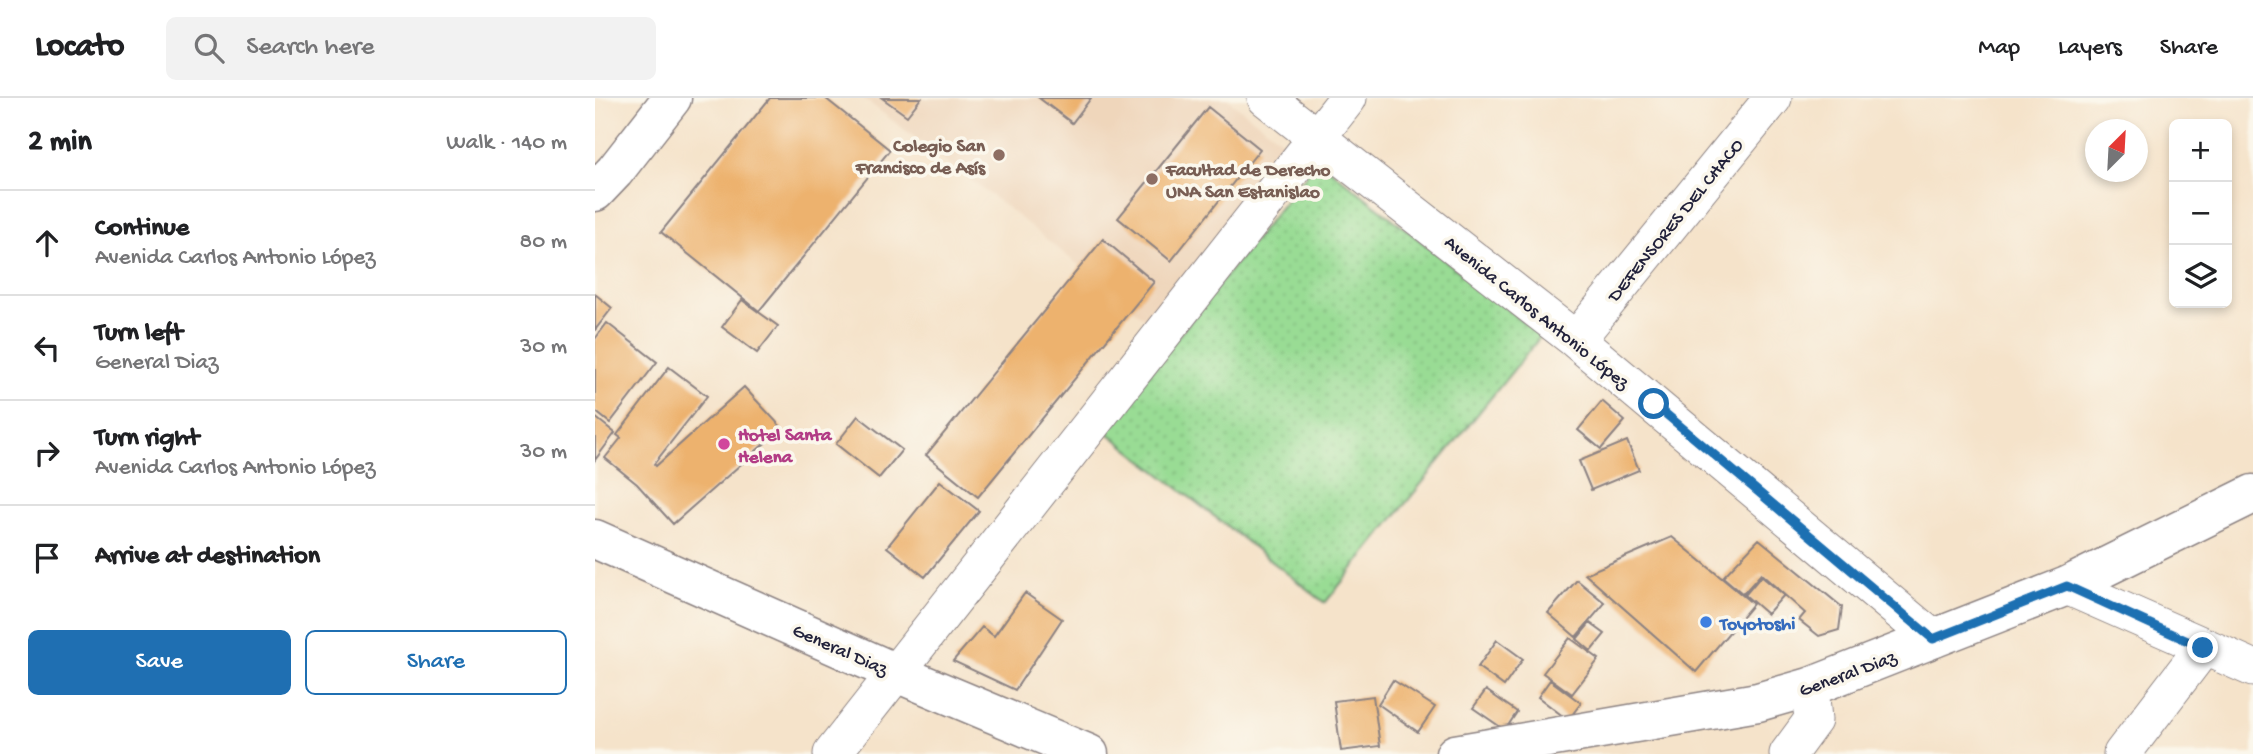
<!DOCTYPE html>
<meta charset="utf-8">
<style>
:root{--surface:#fff;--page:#f2f2f2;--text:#202124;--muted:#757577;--line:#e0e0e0;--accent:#1f6fb2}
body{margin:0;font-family:"Gochi Hand",sans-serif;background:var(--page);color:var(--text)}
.controls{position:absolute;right:21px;top:21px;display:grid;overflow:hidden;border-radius:10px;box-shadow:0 4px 10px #0003}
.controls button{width:63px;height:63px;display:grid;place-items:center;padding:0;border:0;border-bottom:2px solid var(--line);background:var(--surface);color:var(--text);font:35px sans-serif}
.compass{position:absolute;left:1490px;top:21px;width:63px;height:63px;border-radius:50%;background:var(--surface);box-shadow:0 4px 10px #0003;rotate:24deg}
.stop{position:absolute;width:21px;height:21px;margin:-16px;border:5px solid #1f6fb2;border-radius:50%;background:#fff}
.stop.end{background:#1f6fb2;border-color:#fff;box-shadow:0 2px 7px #0008}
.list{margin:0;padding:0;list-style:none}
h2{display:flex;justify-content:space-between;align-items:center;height:91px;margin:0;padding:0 28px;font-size:30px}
h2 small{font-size:23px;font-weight:400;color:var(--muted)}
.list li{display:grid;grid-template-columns:46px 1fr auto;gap:21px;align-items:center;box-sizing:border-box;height:105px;padding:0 28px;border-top:2px solid var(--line)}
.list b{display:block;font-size:26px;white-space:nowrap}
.list p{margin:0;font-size:23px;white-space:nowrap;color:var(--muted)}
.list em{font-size:23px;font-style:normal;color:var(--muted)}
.actions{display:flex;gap:14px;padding:21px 28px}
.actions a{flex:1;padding:16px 0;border:2px solid var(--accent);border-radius:10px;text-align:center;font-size:24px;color:var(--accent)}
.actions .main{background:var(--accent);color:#fff}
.icon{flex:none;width:38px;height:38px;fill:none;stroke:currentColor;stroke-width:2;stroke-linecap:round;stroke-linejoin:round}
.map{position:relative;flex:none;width:1658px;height:656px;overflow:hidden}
header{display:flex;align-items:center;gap:42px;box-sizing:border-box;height:98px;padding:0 35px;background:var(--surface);border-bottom:2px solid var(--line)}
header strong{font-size:33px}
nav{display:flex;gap:38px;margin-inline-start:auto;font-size:24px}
.search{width:490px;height:63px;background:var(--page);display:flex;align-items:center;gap:18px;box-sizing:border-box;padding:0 24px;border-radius:10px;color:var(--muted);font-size:26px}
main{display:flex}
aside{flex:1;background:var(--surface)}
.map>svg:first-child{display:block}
</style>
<header>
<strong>Locato</strong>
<div class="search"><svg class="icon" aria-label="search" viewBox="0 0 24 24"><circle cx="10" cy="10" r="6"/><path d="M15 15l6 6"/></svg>Search here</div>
<nav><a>Map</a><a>Layers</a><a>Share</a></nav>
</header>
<main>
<aside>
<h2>2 min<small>Walk · 140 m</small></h2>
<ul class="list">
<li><svg class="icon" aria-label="ahead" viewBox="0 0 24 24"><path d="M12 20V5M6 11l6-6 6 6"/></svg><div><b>Continue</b><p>Avenida Carlos Antonio López</p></div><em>80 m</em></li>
<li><svg class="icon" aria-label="left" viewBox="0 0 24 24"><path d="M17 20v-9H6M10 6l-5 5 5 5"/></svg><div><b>Turn left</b><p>General Diaz</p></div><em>30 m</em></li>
<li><svg class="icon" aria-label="right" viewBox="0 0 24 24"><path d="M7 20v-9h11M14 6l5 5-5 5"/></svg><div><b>Turn right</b><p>Avenida Carlos Antonio López</p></div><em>30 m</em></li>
<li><svg class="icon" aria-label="arrive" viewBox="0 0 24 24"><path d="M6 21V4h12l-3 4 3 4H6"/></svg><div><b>Arrive at destination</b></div></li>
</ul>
<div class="actions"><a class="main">Save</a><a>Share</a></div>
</aside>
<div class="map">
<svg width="1658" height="656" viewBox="0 0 1658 656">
<defs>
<pattern id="grass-dots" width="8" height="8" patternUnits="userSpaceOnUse" patternTransform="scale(1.75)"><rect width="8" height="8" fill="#99dc94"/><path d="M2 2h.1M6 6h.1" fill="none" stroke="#84bc80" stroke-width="1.8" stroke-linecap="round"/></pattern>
</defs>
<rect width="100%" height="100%" fill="#fbf7ec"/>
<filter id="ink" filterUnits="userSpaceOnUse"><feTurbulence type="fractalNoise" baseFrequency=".0143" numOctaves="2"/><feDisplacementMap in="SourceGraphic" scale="14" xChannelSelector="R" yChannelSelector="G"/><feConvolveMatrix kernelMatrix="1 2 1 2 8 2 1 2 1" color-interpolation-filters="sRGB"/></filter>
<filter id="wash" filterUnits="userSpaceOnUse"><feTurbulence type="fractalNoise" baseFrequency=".00686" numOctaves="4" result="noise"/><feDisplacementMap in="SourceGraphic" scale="28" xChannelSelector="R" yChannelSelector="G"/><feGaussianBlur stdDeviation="1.57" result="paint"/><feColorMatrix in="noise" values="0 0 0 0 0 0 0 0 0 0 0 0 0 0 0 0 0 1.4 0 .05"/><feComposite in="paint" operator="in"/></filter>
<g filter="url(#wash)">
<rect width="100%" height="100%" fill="#f5e3ca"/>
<path fill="#efd6bb" d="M 268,0 L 631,0 L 694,48 L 554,224 L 419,115 Z"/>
<path fill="url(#grass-dots)" stroke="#5e7f68" stroke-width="2" d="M 723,62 L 946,238 L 730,505 L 509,332 Z"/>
<g id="blocks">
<path fill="#edb26e" d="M 175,0 L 230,0 L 295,52 L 164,213 L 66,134 Z
M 287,0 L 326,0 L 312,18 Z
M 444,0 L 496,0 L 477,25 Z
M 613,9 L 665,51 L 576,163 L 523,120 Z
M 508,141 L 559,184 L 383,399 L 331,357 Z
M 0,196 L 17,210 L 0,232 Z
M 147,202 L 183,228 L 162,255 L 127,229 Z
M 12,225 L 62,264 L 15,325 L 0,313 L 0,241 Z
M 74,269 L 112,298 L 59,366 L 61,368 L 149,289 L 187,330 L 78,426 L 42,386 L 10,360 L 26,340 L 22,337 Z
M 1007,303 L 1030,323 L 1006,351 L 983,332 Z
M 263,318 L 307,352 L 284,380 L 241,346 Z
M 0,319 L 20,335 L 0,362 Z
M 1032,343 L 1044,372 L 996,392 L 984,363 Z
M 345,383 L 384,413 L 330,479 L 292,449 Z
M 1077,439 L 1158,506 L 1101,574 L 990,476 Z
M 1164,441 L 1247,509 L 1244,532 L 1224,538 L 1204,522 L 1210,515 L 1166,476 L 1148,496 L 1128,479 Z
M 1166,478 L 1189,497 L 1172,516 L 1150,497 Z
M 982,482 L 1010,505 L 981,539 L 953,515 Z
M 430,495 L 467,521 L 420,592 L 358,563 L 387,529 L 399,538 Z
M 995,525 L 1010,536 L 996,553 L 982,541 Z
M 975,540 L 1004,561 L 977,596 L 948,575 Z
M 902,542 L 928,561 L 909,588 L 883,569 Z
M 798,582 L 840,609 L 823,634 L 783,606 Z
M 955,582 L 986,605 L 973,622 L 943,599 Z
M 891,592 L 922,614 L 910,632 L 878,610 Z
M 778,598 L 785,648 L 746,653 L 739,603 Z"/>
</g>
</g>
<g filter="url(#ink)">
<use href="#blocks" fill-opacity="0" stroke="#8c8282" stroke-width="2"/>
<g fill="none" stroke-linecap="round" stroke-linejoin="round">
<defs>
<path id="street" d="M 671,0 L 981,242 L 1338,541
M 981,242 L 1178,0
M 1472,488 L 1658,570
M 237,656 L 753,0
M 1193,656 L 1218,622 L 1215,589
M 1527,656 L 1608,550"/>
<path id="secondary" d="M 0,94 L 20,73 L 77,0
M 0,441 L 299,574 L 494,656
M 860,656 L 1163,604 L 1215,589 L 1472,488 L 1658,396"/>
</defs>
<use href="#street" stroke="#8c8282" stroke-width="39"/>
<use href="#secondary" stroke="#8c8282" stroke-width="41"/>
<use href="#street" stroke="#fff" stroke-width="37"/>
<use href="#secondary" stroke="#fff" stroke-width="38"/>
</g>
</g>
<g fill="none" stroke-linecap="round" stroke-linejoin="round" filter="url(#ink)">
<path stroke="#1f6fb2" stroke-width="9" d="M 1059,306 L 1338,541 L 1472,488 L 1608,550"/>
</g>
<g fill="#8d6e63" stroke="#fbf7ec" stroke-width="2.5">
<circle cx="404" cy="57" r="7"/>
<circle cx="557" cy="81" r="7"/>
</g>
<circle fill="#d1479c" stroke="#fbf7ec" stroke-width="2.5" cx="129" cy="346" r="7"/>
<circle fill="#3f7fe0" stroke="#fbf7ec" stroke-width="2.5" cx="1111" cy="524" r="7"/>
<g text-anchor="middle" stroke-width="7" stroke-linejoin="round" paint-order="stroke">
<g font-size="19" font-weight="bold" fill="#785e54" stroke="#fbf7ec" text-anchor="end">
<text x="390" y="53">Colegio San<tspan x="390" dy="22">Francisco de Asís</tspan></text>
<text x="571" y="77" text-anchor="start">Facultad de Derecho<tspan x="571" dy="22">UNA San Estanislao</tspan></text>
</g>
<g font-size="19" fill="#22223b" stroke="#fbf7ec">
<text transform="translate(1079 121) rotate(-51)" y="7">DEFENSORES DEL CHACO</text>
<text transform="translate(943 213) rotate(39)" y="7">Avenida Carlos Antonio López</text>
<text transform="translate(246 550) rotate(24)" y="7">General Diaz</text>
<text transform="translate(1252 574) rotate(-20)" y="7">General Diaz</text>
</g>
<g font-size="19" font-weight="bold" fill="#b23c85" stroke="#fbf7ec" text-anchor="start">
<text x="143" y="342">Hotel Santa<tspan x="143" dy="22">Helena</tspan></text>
</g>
<g font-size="19" font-weight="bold" fill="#366cbe" stroke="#fbf7ec" text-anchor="start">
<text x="1125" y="531">Toyotoshi</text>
</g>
</g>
</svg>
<div class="controls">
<button>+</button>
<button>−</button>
<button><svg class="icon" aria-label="layers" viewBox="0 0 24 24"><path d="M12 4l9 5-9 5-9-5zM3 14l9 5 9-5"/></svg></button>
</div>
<svg class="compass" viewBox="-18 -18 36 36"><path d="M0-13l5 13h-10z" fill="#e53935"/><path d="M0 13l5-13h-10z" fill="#757577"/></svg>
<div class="stop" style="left:1059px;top:306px"></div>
<div class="stop end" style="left:1608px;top:550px"></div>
</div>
</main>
